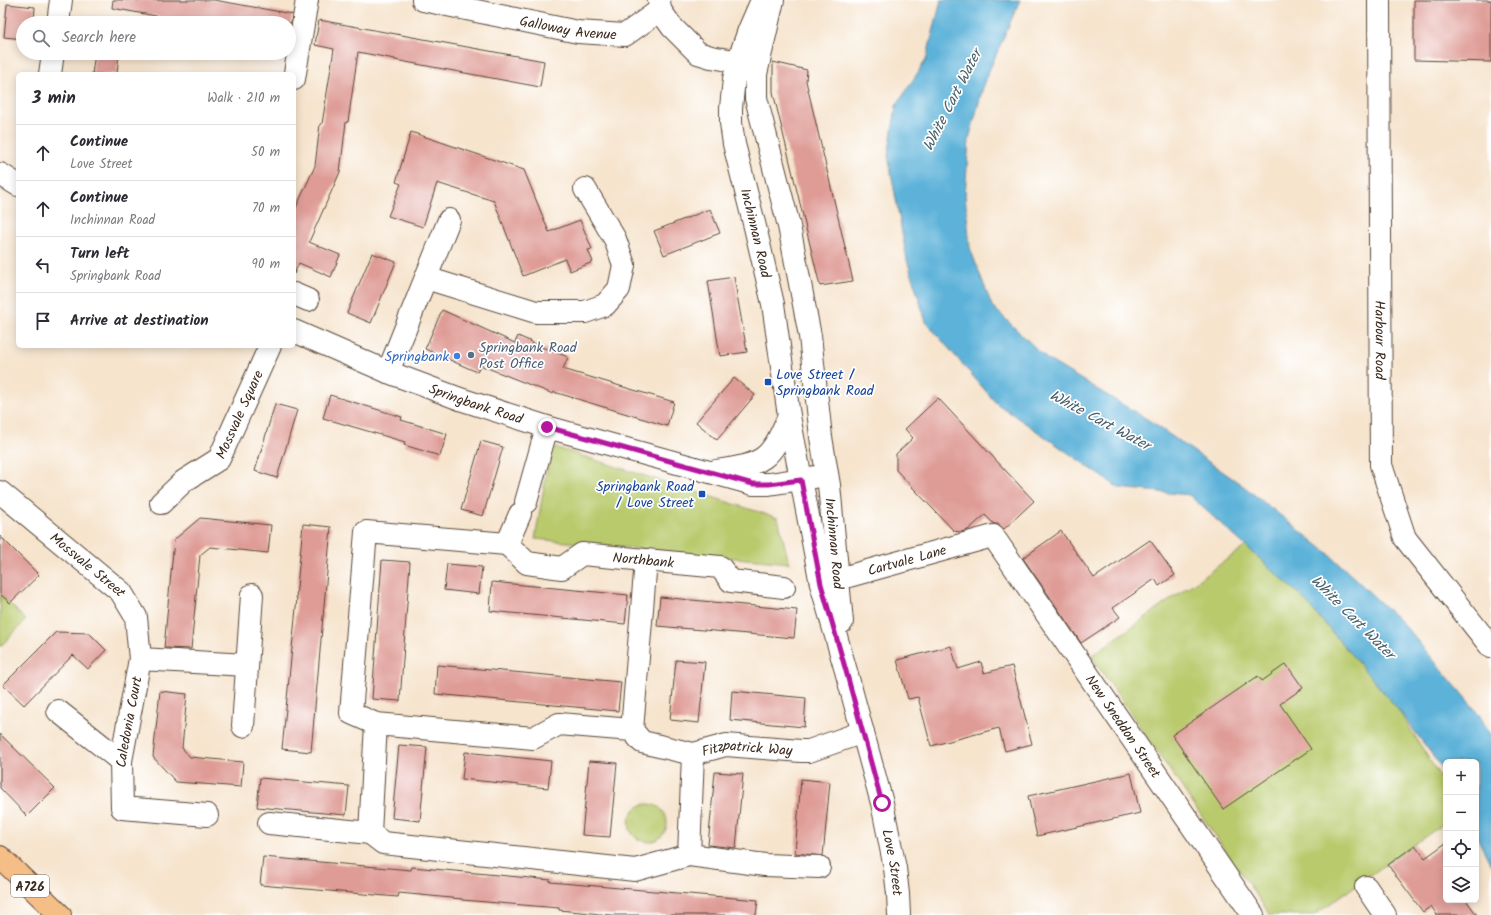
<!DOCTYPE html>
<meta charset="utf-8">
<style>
:root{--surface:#fff;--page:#f7f7f7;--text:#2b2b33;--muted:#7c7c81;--line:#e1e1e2}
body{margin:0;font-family:Kalam,sans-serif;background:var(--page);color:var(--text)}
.controls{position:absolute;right:12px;bottom:12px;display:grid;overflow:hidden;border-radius:6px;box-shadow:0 2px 10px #0003}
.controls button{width:36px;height:36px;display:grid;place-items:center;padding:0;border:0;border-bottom:1px solid var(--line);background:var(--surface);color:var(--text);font:20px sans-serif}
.stop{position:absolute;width:12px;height:12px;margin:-9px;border:3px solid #b5179e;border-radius:50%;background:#fff}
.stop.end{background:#b5179e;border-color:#fff;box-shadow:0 1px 4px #0008}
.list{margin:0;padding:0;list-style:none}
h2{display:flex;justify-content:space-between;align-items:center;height:52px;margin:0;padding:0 16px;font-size:17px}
h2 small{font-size:13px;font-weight:400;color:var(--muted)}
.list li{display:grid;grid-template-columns:26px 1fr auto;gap:12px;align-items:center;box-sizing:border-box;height:56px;padding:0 16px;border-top:1px solid var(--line)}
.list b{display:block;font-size:15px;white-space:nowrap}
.list p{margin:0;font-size:13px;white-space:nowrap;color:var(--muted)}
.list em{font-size:13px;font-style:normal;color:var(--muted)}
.icon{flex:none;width:22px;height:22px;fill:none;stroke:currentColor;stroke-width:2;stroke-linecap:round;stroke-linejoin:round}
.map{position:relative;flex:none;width:1491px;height:915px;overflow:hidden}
.search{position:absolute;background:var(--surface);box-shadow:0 2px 10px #0003;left:16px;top:16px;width:280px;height:44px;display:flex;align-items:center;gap:10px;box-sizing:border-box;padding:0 14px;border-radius:22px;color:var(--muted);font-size:15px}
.panel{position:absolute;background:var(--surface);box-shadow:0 2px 10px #0003;left:16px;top:72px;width:280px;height:276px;border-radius:6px}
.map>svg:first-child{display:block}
</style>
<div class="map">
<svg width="1491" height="915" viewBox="0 0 1491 915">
<rect width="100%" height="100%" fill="#fff"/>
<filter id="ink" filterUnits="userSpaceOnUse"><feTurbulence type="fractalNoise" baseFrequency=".025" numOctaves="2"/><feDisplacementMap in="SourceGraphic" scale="8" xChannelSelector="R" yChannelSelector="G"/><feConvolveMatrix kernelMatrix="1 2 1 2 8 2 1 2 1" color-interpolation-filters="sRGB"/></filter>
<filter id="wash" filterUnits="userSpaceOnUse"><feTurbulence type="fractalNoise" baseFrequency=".012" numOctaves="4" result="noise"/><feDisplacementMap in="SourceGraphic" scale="16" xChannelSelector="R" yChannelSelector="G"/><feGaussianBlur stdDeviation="0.9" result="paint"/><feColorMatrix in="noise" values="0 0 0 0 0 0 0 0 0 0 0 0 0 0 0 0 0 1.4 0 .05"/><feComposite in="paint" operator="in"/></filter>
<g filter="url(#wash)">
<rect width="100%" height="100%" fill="#f6e4cd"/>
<path fill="#b9ca6d" stroke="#7a7a46" d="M 551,446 L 778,518 L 789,563 L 535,539 Z
M 1246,546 L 1301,596 L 1397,708 L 1446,786 L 1446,822 L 1314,915 L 1270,915 L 1091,656 Z
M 0,594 L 26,620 L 0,647 Z
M629 823a19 19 0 1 1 38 0a19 19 0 1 1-38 0Z"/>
<path fill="#5db2d9" stroke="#4c6e7c" d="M 941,0 L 1020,0 L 985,80 L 969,139 L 965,195 L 970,248 L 992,306 L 1047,359 L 1150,421 L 1242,485 L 1328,553 L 1404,625 L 1479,714 L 1491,736 L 1491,865 L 1476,835 L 1476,762 L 1446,762 L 1446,777 L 1440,765 L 1397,708 L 1301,596 L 1189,495 L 1119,488 L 996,403 L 926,322 L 907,260 L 888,156 L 896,106 L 926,60 Z"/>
<g id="blocks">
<path fill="#df9c96" d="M 113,0 L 214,0 L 292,14 L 291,23 L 194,23 L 112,8 Z
M 1414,0 L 1491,0 L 1491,62 L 1414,60 Z
M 7,4 L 35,7 L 34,23 L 23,23 L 23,39 L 4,37 Z
M 319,20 L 544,61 L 540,87 L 395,60 L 395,59 L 358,52 L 348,122 L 346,122 L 340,172 L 309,242 L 340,255 L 331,277 L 299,263 L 294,274 L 294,212 L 315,166 L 320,124 L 322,124 L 334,49 L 315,45 Z
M 95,53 L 119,53 L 117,74 L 92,74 Z
M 773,62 L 807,70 L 806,81 L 853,281 L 820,286 L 773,92 Z
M 411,132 L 524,170 L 549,232 L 580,220 L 592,249 L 588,250 L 593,262 L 570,271 L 565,259 L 523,276 L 494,201 L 437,183 L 423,227 L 388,216 L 401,184 L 396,182 Z
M 710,209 L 720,233 L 664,255 L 654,231 Z
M 372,253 L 396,262 L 371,323 L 347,313 Z
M 734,277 L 747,352 L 720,356 L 708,281 Z
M 442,310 L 515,343 L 518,336 L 532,342 L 531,343 L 568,357 L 563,369 L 674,402 L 667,426 L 554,392 L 553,394 L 480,365 L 477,372 L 425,349 Z
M 734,378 L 755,395 L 717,440 L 696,422 Z
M 330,395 L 402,417 L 401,420 L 447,434 L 440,456 L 404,445 L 405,442 L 323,418 Z
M 938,398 L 1034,501 L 1004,529 L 998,524 L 994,524 L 985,515 L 968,530 L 961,532 L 954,531 L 896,470 L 896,454 L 913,438 L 905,429 Z
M 275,404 L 297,410 L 277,478 L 255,471 Z
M 481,441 L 503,447 L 483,516 L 461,510 Z
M 200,518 L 271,525 L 268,553 L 210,547 L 200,555 L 191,649 L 164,648 L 174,540 Z
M 303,524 L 331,527 L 311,752 L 282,749 L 297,598 L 296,598 Z
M 1061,531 L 1094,578 L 1150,540 L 1175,575 L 1159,586 L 1155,579 L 1113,608 L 1120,617 L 1081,643 L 1023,558 Z
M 0,536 L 39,575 L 10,603 L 0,594 Z
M 382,560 L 410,562 L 400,701 L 372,699 Z
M 447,564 L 482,567 L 479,594 L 444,590 Z
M 492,582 L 628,595 L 625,624 L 490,611 Z
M 660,597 L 797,610 L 794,638 L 657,626 Z
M 56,632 L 89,633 L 106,650 L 88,669 L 73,655 L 24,705 L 3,685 Z
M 951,646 L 958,669 L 981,662 L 984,673 L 1012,666 L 1032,744 L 1005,751 L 999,728 L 931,746 L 918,697 L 908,699 L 897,660 Z
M 676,660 L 705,662 L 699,723 L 670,720 Z
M 1286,664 L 1303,688 L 1280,704 L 1311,749 L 1223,809 L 1172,735 L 1258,676 L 1262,681 Z
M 437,665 L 621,682 L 618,711 L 435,694 Z
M 160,691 L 187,694 L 182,748 L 190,757 L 243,762 L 241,787 L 176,782 L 153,757 Z
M 732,691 L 806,698 L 804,727 L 730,720 Z
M 0,734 L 55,788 L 27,816 L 0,788 Z
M 399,745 L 427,747 L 420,821 L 392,818 Z
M 465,752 L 551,761 L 548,788 L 462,779 Z
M 589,761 L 617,763 L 610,837 L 582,835 Z
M 715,772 L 743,774 L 736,848 L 708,845 Z
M 1131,773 L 1140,813 L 1037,836 L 1028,796 Z
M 260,778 L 349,786 L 346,815 L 257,807 Z
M 801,779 L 830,782 L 823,856 L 795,853 Z
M 1446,843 L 1446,900 L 1466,900 L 1477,915 L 1437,915 L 1431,906 L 1423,912 L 1388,865 L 1415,845 L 1425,858 Z
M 263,857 L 411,870 L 412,867 L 551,880 L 550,882 L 758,900 L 756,915 L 611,915 L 559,910 L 559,908 L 462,900 L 462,899 L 399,893 L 398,897 L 260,885 Z"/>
</g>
</g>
<g filter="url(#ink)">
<use href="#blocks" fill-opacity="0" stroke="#574638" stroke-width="1"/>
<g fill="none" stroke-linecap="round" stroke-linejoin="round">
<defs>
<g id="minor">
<path id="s1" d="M 423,0 L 578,32 L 625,35 L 660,10"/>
<path d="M 659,0 L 660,10 L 672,27 L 698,53 L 711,57 L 753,64"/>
<path id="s2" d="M 762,0 L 749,30 L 739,59 L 734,79 L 731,108 L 731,123 L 734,144 L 755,227 L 773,304 L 789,416 L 821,584 L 846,671 L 882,803 L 895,868 L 898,894 L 899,915"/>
<path id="s3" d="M 773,0 L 756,74 L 756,98 L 789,226 L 810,336 L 821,437 L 829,485 L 842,622"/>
<path id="s4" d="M 1379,0 L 1381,465 L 1405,538 L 1491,647"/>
<path d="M 58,23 L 61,0"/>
<path d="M 50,74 L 53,53"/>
<path d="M 294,79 L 307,0"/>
<path d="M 0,174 L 18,185"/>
<path d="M 426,278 L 536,312 L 585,312 L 605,305 L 619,289 L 624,265 L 615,239 L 585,189"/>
<path d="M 294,294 L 308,300"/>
<path id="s5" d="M 294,331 L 388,372 L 460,399 L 547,427 L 753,484 L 769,484 L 815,477"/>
<path d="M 388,372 L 449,220"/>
<path d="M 716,471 C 764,464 770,461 789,416"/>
<path id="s6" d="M 0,492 L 121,592 L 136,617 L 140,659"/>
<path d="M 526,502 L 547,427"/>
<path id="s7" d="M 161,503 L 184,481 L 219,459 L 270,346"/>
<path id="s8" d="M 507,544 L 366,532 L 351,713 L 376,724 L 533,738 L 559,724 L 632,730 L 642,742 L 693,754 L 726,745 L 801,751 L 809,751 L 863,732"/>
<path id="s9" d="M 507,544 L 527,563 L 562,568 L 582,554 L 720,567 L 731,581 L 784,587"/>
<path d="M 507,544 L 520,514"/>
<path id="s10" d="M 824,583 L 993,536 L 1253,915"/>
<path d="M 58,711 L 121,761"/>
<path d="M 376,724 L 370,833 L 383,843 L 635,870 L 689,855 L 765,865 L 819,867"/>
<path d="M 243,726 L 252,595"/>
<path d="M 632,730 L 646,560"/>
<path id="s11" d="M 207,815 L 122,808 L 121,761 L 140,659 L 247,665"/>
<path d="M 269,823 L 370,833"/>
<path d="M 689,855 L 693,754"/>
<path d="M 1366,887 L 1385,915"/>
</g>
<path id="major" d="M 0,857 L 60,915"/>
</defs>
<use href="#minor" stroke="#574638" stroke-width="24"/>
<use href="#major" stroke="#574638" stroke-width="24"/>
<use href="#minor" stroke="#fff" stroke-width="22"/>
<use href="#major" stroke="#f5be86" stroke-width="22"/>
</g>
</g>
<g fill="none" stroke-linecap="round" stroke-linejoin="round" filter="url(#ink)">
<path stroke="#b5179e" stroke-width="5" d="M 547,427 L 753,484 L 769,484 L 801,480 L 821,584 L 846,671 L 882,803"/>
</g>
<circle fill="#5c6f8a" stroke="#fff" stroke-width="1.5" cx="471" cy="355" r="4"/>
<circle fill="#3f7fe0" stroke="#fff" stroke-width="1.5" cx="457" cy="356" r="4"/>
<g fill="#1a4fb4" stroke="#fff" stroke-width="1.5">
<rect x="764" y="378" width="8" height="8" rx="2"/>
<rect x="698" y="490" width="8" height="8" rx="2"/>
</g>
<g text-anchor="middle" stroke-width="3.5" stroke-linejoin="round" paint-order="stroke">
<rect fill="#fff" stroke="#766a62" stroke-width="1" x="11" y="875" width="38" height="22" rx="3"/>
<g font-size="13" font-weight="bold" fill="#3b2a1e">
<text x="30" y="891">A726</text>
</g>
<g font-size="14" fill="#3b2a1e" stroke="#fff">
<text dy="5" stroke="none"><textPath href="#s1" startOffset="148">Galloway Avenue</textPath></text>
<text dy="5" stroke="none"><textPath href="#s2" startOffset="241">Inchinnan Road</textPath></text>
<text dy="5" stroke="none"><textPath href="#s4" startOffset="340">Harbour Road</textPath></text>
<text dy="5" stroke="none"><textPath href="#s5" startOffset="196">Springbank Road</textPath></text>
<text dy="5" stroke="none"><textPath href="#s7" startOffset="122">Mossvale Square</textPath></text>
<text dy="5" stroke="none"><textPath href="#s3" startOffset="553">Inchinnan Road</textPath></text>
<text dy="5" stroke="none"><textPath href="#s9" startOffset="149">Northbank</textPath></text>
<text dy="5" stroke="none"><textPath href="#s10" startOffset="86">Cartvale Lane</textPath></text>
<text dy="5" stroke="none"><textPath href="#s6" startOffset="114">Mossvale Street</textPath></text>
<text dy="5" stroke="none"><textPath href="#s11" startOffset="172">Caledonia Court</textPath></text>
<text dy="5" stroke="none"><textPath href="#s10" startOffset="406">New Sneddon Street</textPath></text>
<text dy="5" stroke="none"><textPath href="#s8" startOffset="734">Fitzpatrick Way</textPath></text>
<text dy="5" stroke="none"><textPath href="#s2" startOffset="886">Love Street</textPath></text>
</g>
<g font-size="14" fill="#4e5e75" stroke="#fff" text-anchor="start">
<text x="479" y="352">Springbank Road<tspan x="479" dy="16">Post Office</tspan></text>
</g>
<g font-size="14" fill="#366cbe" stroke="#fff" text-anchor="end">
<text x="449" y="361">Springbank</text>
</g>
<g font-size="14" fill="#164399" stroke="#fff" text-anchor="start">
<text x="776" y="379">Love Street /<tspan x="776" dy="16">Springbank Road</tspan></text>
<text x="694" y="491" text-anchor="end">Springbank Road<tspan x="694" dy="16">/ Love Street</tspan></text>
</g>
<g font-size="15" font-style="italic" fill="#496069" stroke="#fff">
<text transform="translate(952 100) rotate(-63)" y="5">White Cart Water</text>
<text transform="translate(1100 420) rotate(28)" y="5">White Cart Water</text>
<text transform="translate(1353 617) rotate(45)" y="5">White Cart Water</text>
</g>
</g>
</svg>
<div class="controls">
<button>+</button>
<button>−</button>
<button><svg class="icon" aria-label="locate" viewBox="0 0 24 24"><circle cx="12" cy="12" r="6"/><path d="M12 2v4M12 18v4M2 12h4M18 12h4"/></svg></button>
<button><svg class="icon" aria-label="layers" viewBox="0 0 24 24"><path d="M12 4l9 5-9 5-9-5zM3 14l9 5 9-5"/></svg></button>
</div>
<div class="stop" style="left:882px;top:803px"></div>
<div class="stop end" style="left:547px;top:427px"></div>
<div class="search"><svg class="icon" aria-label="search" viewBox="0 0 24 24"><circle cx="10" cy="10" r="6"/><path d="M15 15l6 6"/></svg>Search here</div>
<section class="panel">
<h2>3 min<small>Walk · 210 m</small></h2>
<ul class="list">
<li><svg class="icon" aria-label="ahead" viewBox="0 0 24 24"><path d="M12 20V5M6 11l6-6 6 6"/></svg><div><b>Continue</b><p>Love Street</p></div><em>50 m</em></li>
<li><svg class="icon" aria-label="ahead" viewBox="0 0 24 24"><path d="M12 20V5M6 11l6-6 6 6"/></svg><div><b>Continue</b><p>Inchinnan Road</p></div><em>70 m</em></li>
<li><svg class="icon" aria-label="left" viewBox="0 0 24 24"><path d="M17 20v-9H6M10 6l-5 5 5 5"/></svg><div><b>Turn left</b><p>Springbank Road</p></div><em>90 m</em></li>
<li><svg class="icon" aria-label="arrive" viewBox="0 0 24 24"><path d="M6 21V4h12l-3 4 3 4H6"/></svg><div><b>Arrive at destination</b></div></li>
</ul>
</section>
</div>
